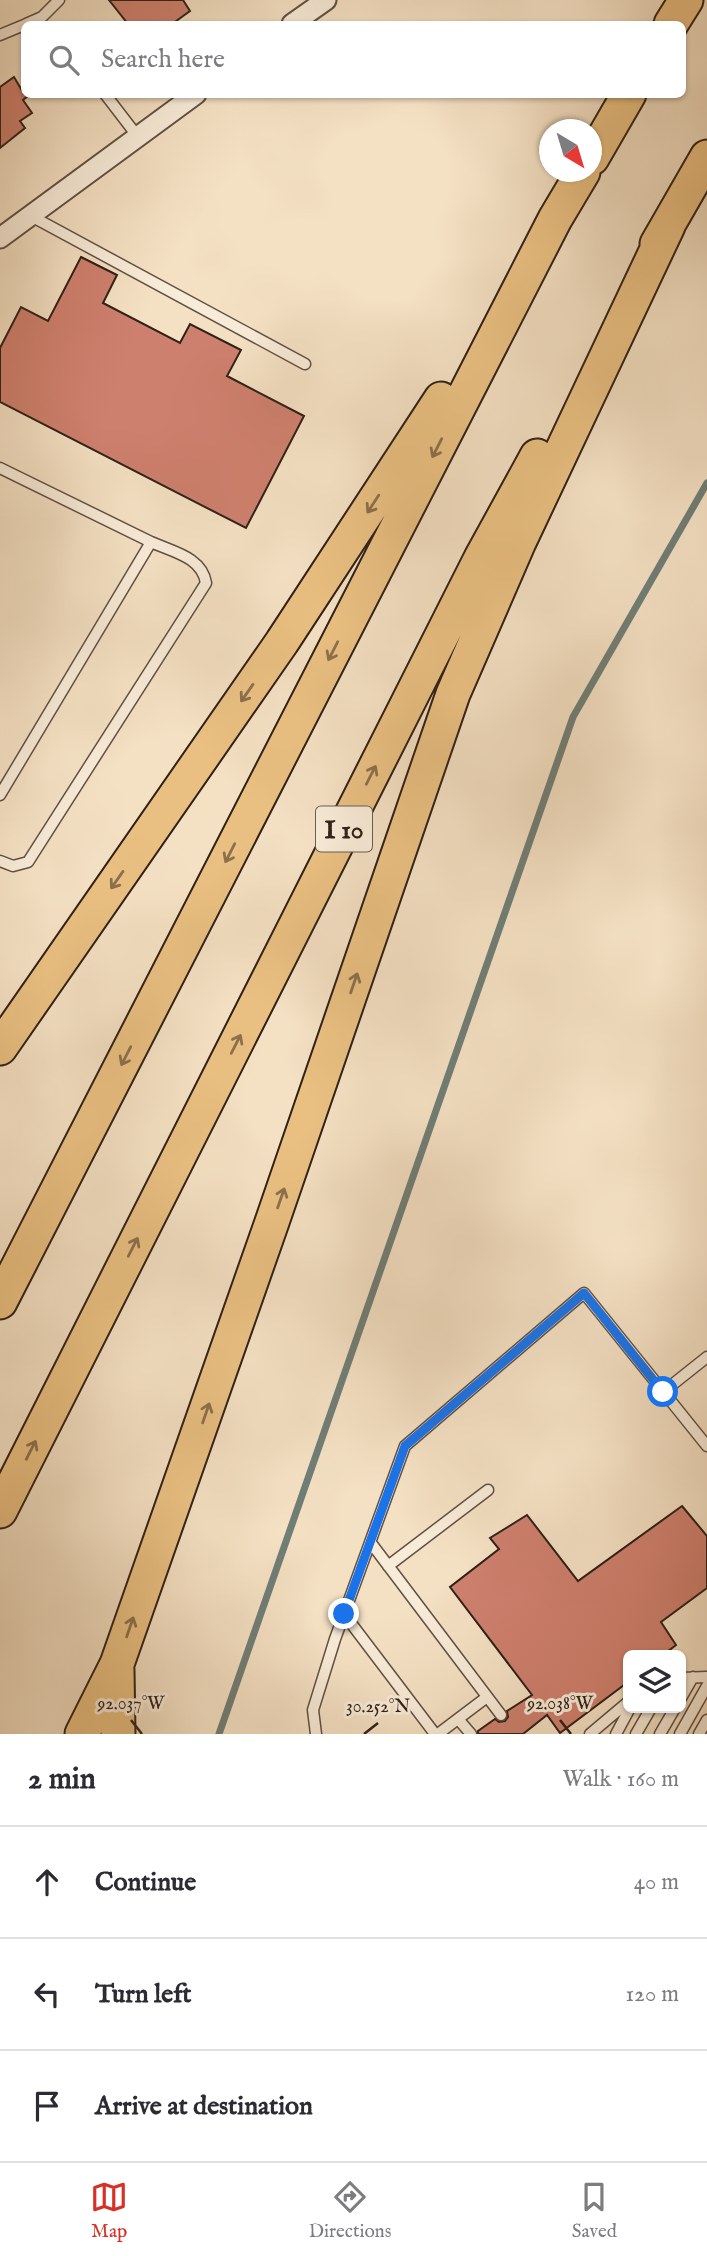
<!DOCTYPE html>
<meta charset="utf-8">
<style>
:root{--surface:#fff;--page:#f7f7f7;--text:#2b2b33;--muted:#7c7c81;--line:#e1e1e2;--accent:#d93025}
body{margin:0;font-family:"IM FELL English",serif;background:var(--page);color:var(--text)}
.controls{position:absolute;right:21px;bottom:21px;display:grid;overflow:hidden;border-radius:10px;box-shadow:0 2px 5px #0004}
.controls button{width:63px;height:63px;display:grid;place-items:center;padding:0;border:0;border-bottom:2px solid var(--line);background:var(--surface);color:var(--text);font:35px sans-serif}
.compass{position:absolute;left:539px;top:119px;width:63px;height:63px;border-radius:50%;background:var(--surface);box-shadow:0 2px 5px #0004;rotate:142deg}
.stop{position:absolute;width:21px;height:21px;margin:-16px;border:5px solid #1a73e8;border-radius:50%;background:#fff}
.stop.end{background:#1a73e8;border-color:#fff;box-shadow:0 2px 7px #0008}
.list{margin:0;padding:0;list-style:none}
h2{display:flex;justify-content:space-between;align-items:center;height:91px;margin:0;padding:0 28px;font-size:30px}
h2 small{font-size:23px;font-weight:400;color:var(--muted)}
.list li{display:grid;grid-template-columns:46px 1fr auto;gap:21px;align-items:center;box-sizing:border-box;height:112px;padding:0 28px;border-top:2px solid var(--line)}
.list b{display:block;font-size:26px;white-space:nowrap}
.list em{font-size:23px;font-style:normal;color:var(--muted)}
.icon{flex:none;width:38px;height:38px;fill:none;stroke:currentColor;stroke-width:2;stroke-linecap:round;stroke-linejoin:round}
.map{position:relative;flex:none;width:707px;height:1734px;overflow:hidden}
.search{position:absolute;background:var(--surface);box-shadow:0 2px 5px #0004;left:21px;right:21px;top:21px;height:77px;display:flex;align-items:center;gap:18px;box-sizing:border-box;padding:0 24px;border-radius:10px;color:var(--muted);font-size:26px}
.sheet{height:427px;background:var(--surface)}
nav{display:flex;justify-content:space-around;align-items:center;box-sizing:border-box;height:98px;border-top:2px solid var(--line);background:var(--surface);font-size:19px;color:var(--muted)}
nav a{display:grid;justify-items:center;gap:4px}
nav .on{color:var(--accent)}
.map>svg:first-child{display:block}
</style>
<div class="map">
<svg width="707" height="1734" viewBox="0 0 707 1734">
<rect width="100%" height="100%" fill="#f4e0c3"/>
<filter id="stains"><feTurbulence type="fractalNoise" baseFrequency=".00286" numOctaves="4"/><feColorMatrix values="0 0 0 0 .2 0 0 0 0 .09 0 0 0 0 .02 0 0 0 .5 -.17"/></filter>
<radialGradient id="worn" r=".72"><stop offset=".6" stop-color="#630" stop-opacity="0"/><stop offset="1" stop-color="#630" stop-opacity=".3"/></radialGradient>
<g fill="none" stroke-linecap="round" stroke-linejoin="round">
<path stroke="#707e76" stroke-width="7" d="M 219,1734 L 573,717 L 707,483"/>
</g>
<path fill="#ce806e" stroke="#2f2018" stroke-width="2" d="M 109,0 L 183,0 L 190,11 L 172,24 L 128,24 Z
M 14,77 L 24,94 L 28,96 L 23,100 L 32,113 L 20,121 L 25,128 L 0,148 L 0,87 Z
M 81,257 L 117,275 L 103,303 L 180,343 L 190,324 L 241,350 L 227,376 L 304,416 L 246,528 L 0,402 L 0,348 L 21,307 L 48,321 Z
M 682,1506 L 707,1536 L 707,1588 L 661,1622 L 676,1645 L 663,1655 L 628,1655 L 628,1682 L 560,1733 L 547,1715 L 523,1734 L 478,1734 L 478,1731 L 495,1719 L 499,1722 L 505,1721 L 508,1717 L 507,1711 L 532,1695 L 450,1587 L 499,1549 L 490,1538 L 527,1515 L 578,1581 Z"/>
<g fill="none" stroke-linecap="round" stroke-linejoin="round">
<defs>
<path id="lane" d="M 26,24 L 42,17 L 59,0
M 0,35 L 24,25
M 105,94 L 138,137
M 31,216 L 305,364
M 0,468 L 151,542 L 0,795
M 0,861 L 13,866 L 28,862 L 206,583 C 202,557 173,552 151,542
M 663,1392 L 707,1357
M 371,1543 L 501,1715
M 388,1566 L 488,1490
M 344,1614 L 435,1734
M 681,1678 L 707,1677
M 681,1698 L 693,1677
M 458,1719 L 471,1734
M 316,1734 L 313,1710 L 335,1639 L 405,1446 L 584,1293 L 707,1446
M 438,1734 L 487,1697
M 590,1734 L 628,1702
M 616,1734 L 630,1708
M 636,1734 L 651,1708
M 660,1734 L 675,1708
M 680,1734 L 707,1686
M 699,1734 L 707,1720"/>
<path id="street" d="M 292,24 L 326,0
M 0,238 L 196,94"/>
<path id="highway" d="M 671,24 L 686,0
M 592,158 L 629,94
M 657,244 L 707,157
M 0,1048 L 282,642 L 441,399
M 0,1302 L 555,219 L 583,172
M 0,1511 L 481,558 L 537,456
M 117,1670 L 118,1734
M 82,1734 L 117,1664 L 272,1222 L 453,694 L 519,542 L 668,226"/>
</defs>
<use href="#lane" stroke="#605043" stroke-width="13"/>
<use href="#street" stroke="#605043" stroke-width="23"/>
<use href="#highway" stroke="#2f2018" stroke-width="37"/>
<use href="#lane" stroke="#f8ebd8" stroke-width="10"/>
<use href="#street" stroke="#f8ebd8" stroke-width="19"/>
<use href="#highway" stroke="#eac082" stroke-width="33"/>
</g>
<defs><path id="oneway-shaft" d="M-6 0H5M1.5-3L5.5 0L1.5 3" fill="none" stroke-width="1.6" stroke-linecap="round" stroke-linejoin="round" transform="scale(1.75)"/></defs>
<g stroke="#8c704d">
<use href="#oneway-shaft" transform="translate(437 448) rotate(117)"/>
<use href="#oneway-shaft" transform="translate(373 504) rotate(123)"/>
<use href="#oneway-shaft" transform="translate(333 651) rotate(117)"/>
<use href="#oneway-shaft" transform="translate(247 693) rotate(125)"/>
<use href="#oneway-shaft" transform="translate(371 775) rotate(-63)"/>
<use href="#oneway-shaft" transform="translate(230 853) rotate(117)"/>
<use href="#oneway-shaft" transform="translate(117 880) rotate(125)"/>
<use href="#oneway-shaft" transform="translate(354 983) rotate(-71)"/>
<use href="#oneway-shaft" transform="translate(236 1044) rotate(-63)"/>
<use href="#oneway-shaft" transform="translate(126 1056) rotate(117)"/>
<use href="#oneway-shaft" transform="translate(281 1198) rotate(-71)"/>
<use href="#oneway-shaft" transform="translate(133 1247) rotate(-63)"/>
<use href="#oneway-shaft" transform="translate(206 1413) rotate(-71)"/>
<use href="#oneway-shaft" transform="translate(31 1450) rotate(-63)"/>
<use href="#oneway-shaft" transform="translate(130 1627) rotate(-71)"/>
</g>
<g fill="none" stroke-linecap="round" stroke-linejoin="round">
<path stroke="#1a73e8" stroke-width="9" d="M 344,1614 L 405,1446 L 584,1293 L 663,1392"/>
</g>
<path fill="none" stroke="#2f2018" stroke-width="2.5" d="M 131,1720 L 142,1734M 560,1720 L 571,1734M 364,1734 L 378,1723"/>
<g text-anchor="middle" stroke-width="6" stroke-linejoin="round" paint-order="stroke">
<rect fill="#f8ebd8" stroke="#6b5d52" stroke-width="2" x="316" y="806.5" width="56" height="45" rx="5"/>
<g font-size="26" font-weight="bold" fill="#2f2018">
<text x="344" y="838">I 10</text>
</g>
</g>
<g font-size="18" text-anchor="middle" fill="#2f2018" stroke="#f8ebd8" stroke-width="6" stroke-linejoin="round" paint-order="stroke">
<text x="131" y="1709">92.037°W</text>
<text x="560" y="1709">92.038°W</text>
<text x="378" y="1712">30.252°N</text>
</g>
<rect width="100%" height="100%" filter="url(#stains)"/>
<rect width="100%" height="100%" fill="url(#worn)"/>
</svg>
<div class="controls">
<button><svg class="icon" aria-label="layers" viewBox="0 0 24 24"><path d="M12 4l9 5-9 5-9-5zM3 14l9 5 9-5"/></svg></button>
</div>
<svg class="compass" viewBox="-18 -18 36 36"><path d="M0-13l5 13h-10z" fill="#e53935"/><path d="M0 13l5-13h-10z" fill="#7c7c81"/></svg>
<div class="stop" style="left:663px;top:1392px"></div>
<div class="stop end" style="left:344px;top:1614px"></div>
<div class="search"><svg class="icon" aria-label="search" viewBox="0 0 24 24"><circle cx="10" cy="10" r="6"/><path d="M15 15l6 6"/></svg>Search here</div>
</div>
<section class="sheet">
<h2>2 min<small>Walk · 160 m</small></h2>
<ul class="list">
<li><svg class="icon" aria-label="ahead" viewBox="0 0 24 24"><path d="M12 20V5M6 11l6-6 6 6"/></svg><div><b>Continue</b></div><em>40 m</em></li>
<li><svg class="icon" aria-label="left" viewBox="0 0 24 24"><path d="M17 20v-9H6M10 6l-5 5 5 5"/></svg><div><b>Turn left</b></div><em>120 m</em></li>
<li><svg class="icon" aria-label="arrive" viewBox="0 0 24 24"><path d="M6 21V4h12l-3 4 3 4H6"/></svg><div><b>Arrive at destination</b></div></li>
</ul>
</section>
<nav>
<a class="on"><svg class="icon" aria-label="map" viewBox="0 0 24 24"><path d="M3 6l6-2 6 2 6-2v14l-6 2-6-2-6 2zM9 4v14M15 6v14"/></svg>Map</a>
<a><svg class="icon" aria-label="directions" viewBox="0 0 24 24"><path d="M12 3l9 9-9 9-9-9zM9 14v-3h6M13 9l2 2-2 2"/></svg>Directions</a>
<a><svg class="icon" aria-label="saved" viewBox="0 0 24 24"><path d="M7 4h10v16l-5-4-5 4z"/></svg>Saved</a>
</nav>
